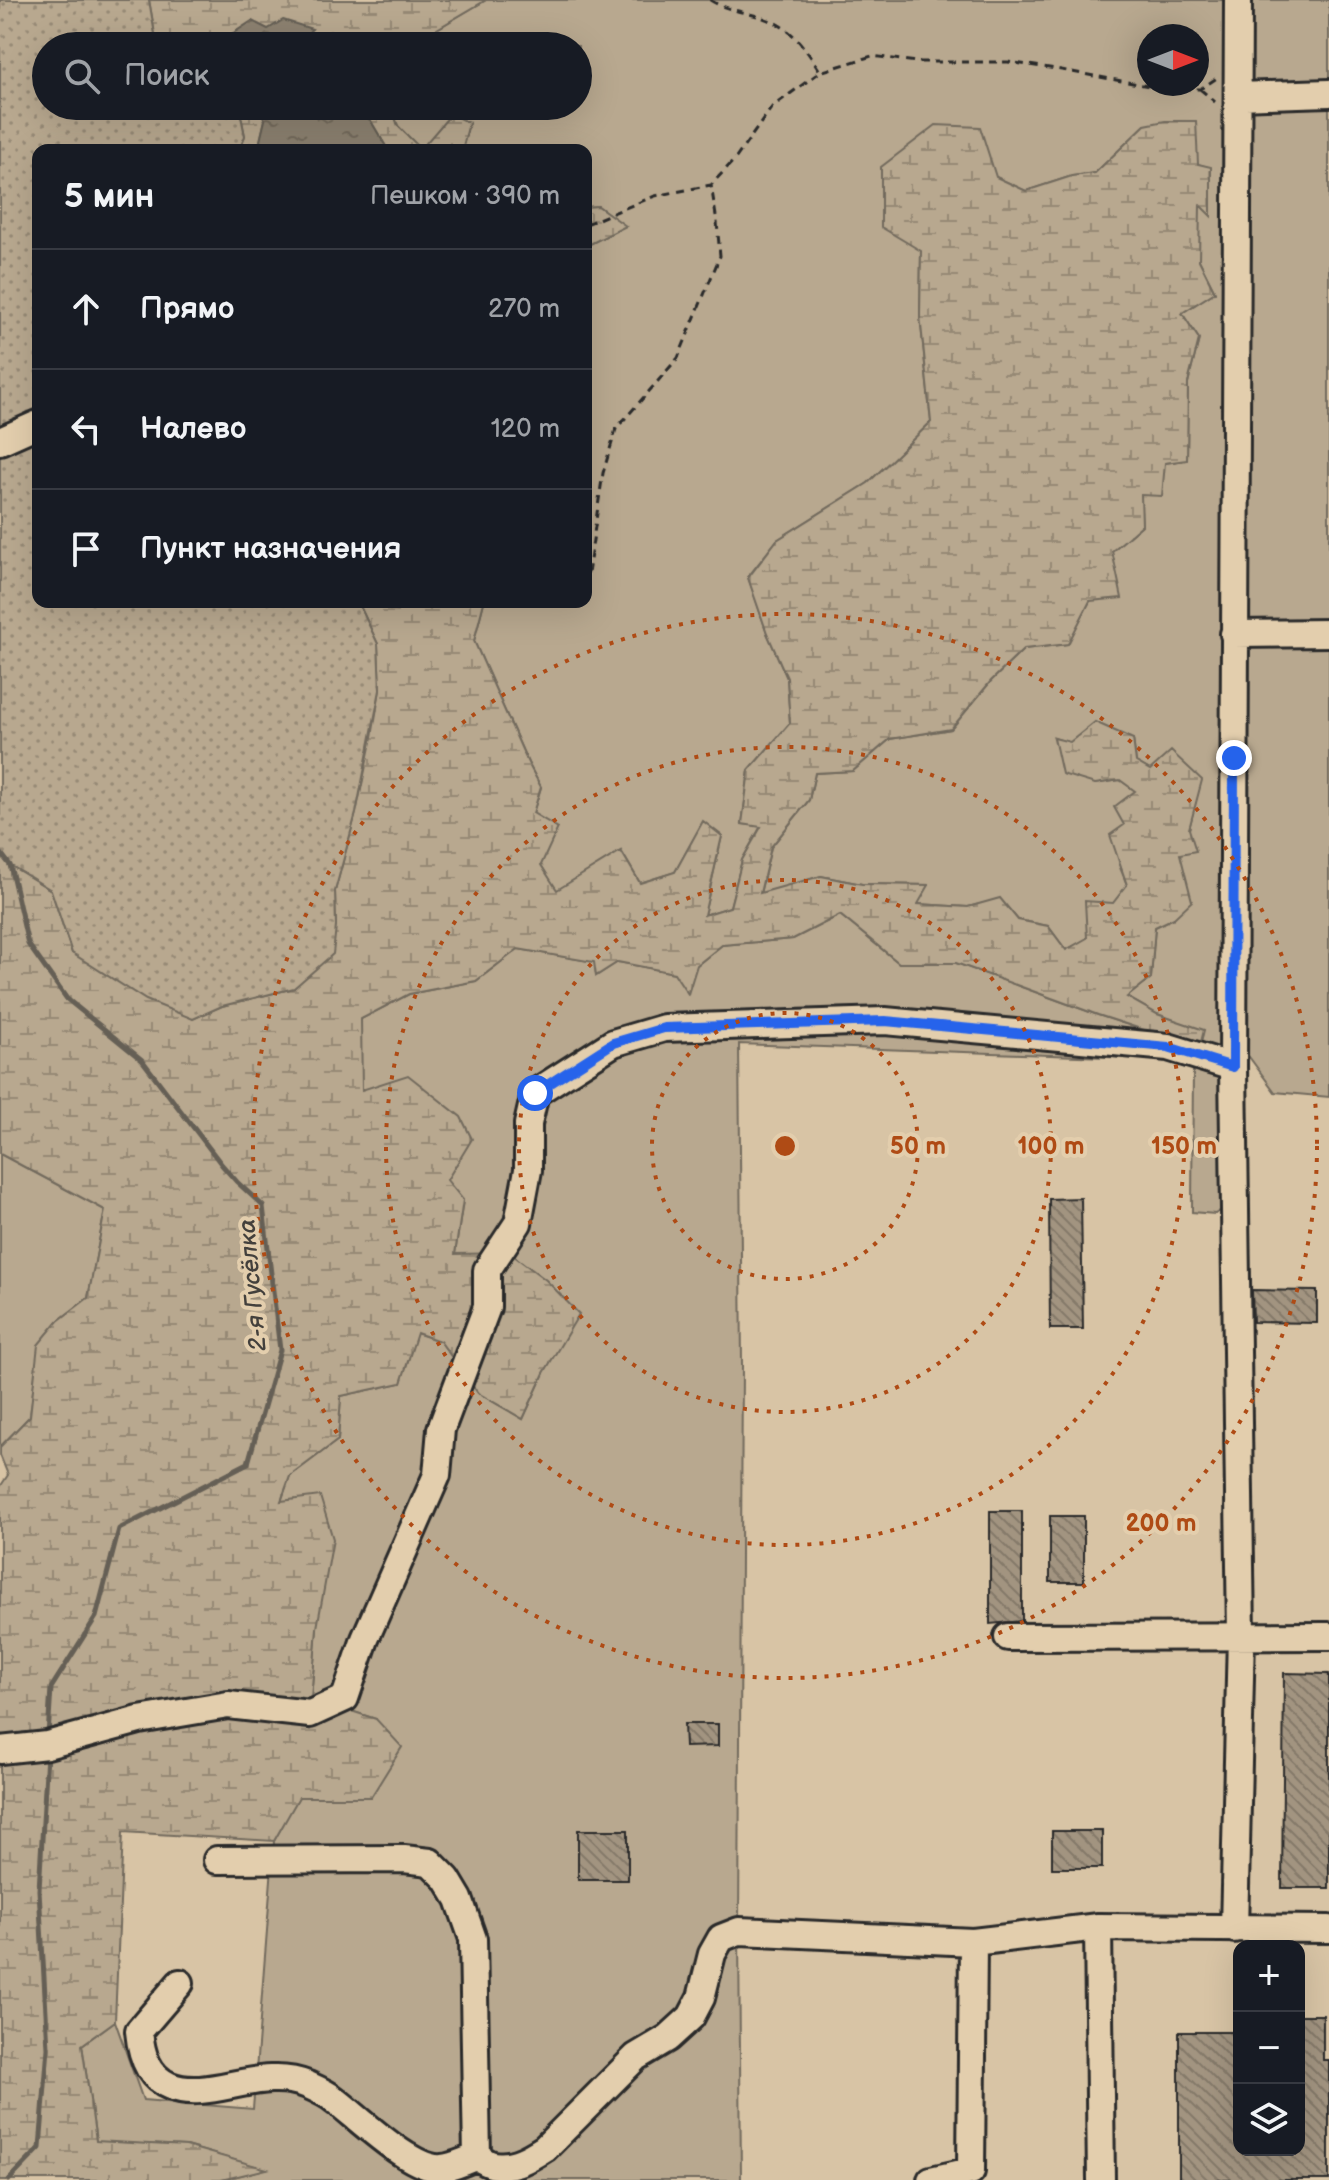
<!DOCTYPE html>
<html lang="ru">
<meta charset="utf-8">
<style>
:root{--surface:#171b24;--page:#20242c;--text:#f1f3f6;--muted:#9ea1a6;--line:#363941}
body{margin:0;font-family:"Balsamiq Sans",sans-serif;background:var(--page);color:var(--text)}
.controls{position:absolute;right:24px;bottom:24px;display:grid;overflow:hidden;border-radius:16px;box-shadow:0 8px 32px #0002}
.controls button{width:72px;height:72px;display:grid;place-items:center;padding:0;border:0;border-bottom:2px solid var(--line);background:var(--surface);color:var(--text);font:40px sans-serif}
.compass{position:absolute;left:1137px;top:24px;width:72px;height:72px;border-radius:50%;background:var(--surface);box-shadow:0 8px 32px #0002;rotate:90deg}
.stop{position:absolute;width:24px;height:24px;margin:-18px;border:6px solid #2563eb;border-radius:50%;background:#fff}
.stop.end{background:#2563eb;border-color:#fff;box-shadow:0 2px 8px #0008}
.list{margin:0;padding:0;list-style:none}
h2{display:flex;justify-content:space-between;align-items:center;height:104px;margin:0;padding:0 32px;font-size:34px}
h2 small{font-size:26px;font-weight:400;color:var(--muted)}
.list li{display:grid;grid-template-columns:52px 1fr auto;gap:24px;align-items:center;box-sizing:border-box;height:120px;padding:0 32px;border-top:2px solid var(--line)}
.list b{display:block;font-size:30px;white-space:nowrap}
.list em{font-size:26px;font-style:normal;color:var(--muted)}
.icon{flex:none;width:44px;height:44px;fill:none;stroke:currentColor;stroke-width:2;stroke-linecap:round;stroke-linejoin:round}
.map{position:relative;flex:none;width:1329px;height:2180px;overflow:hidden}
.search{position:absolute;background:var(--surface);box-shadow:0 8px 32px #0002;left:32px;top:32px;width:560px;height:88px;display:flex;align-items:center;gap:20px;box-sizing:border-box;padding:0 28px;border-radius:44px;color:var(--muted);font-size:30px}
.panel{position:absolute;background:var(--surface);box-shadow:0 8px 32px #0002;left:32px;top:144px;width:560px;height:464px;border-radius:16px}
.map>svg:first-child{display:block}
</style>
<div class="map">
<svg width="1329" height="2180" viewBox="0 0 1329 2180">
<defs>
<pattern id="wetland-marsh" width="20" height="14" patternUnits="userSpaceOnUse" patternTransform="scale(2)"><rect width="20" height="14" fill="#b8a88f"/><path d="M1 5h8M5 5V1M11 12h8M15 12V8" fill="none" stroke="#968975"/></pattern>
<pattern id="garden-dots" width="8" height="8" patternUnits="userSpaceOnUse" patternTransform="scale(2)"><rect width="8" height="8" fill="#b8a88f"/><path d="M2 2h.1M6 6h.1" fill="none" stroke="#968975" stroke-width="1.8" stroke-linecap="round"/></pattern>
<pattern id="water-ripples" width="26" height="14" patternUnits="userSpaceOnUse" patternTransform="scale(2)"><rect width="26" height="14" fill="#8c816f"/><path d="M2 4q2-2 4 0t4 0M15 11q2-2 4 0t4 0" fill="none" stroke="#736a5b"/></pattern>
<pattern id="building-back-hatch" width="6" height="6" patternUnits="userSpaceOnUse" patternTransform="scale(2)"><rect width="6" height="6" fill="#a29480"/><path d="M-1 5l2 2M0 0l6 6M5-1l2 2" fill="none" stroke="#847969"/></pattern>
</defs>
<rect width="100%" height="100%" fill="#d8c4a5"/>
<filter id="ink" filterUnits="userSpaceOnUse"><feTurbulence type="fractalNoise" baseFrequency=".0125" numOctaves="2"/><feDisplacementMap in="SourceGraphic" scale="16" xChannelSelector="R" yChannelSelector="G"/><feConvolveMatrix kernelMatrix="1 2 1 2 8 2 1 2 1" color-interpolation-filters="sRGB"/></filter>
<g filter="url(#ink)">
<path fill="#b8a88f" stroke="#726a5d" stroke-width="2" fill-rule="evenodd" d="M 486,0 L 1225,0 L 1227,1206 L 1215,1214 L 1192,1212 L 1193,1065 L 1164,1059 L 739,1044 L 742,1364 L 739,1931 L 741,2180 L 221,2180 L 265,2169 L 186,2146 L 96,2142 L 82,2045 L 115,2021 L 143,2100 L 253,2109 L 274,1841 L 298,1797 L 371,1797 L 376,1719 L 311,1698 L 317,1628 L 281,1502 L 290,1476 L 338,1440 L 341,1396 L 401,1383 L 416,1333 L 440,1341 L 478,1393 L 523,1419 L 544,1373 L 455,1254 L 463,1200 L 361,1090 L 361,1019 L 409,994 L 476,981 L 518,949 L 595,962 L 596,976 L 618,962 L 675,973 L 697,965 L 722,945 L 793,939 L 840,915 L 899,963 L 956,963 L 1098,1015 L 1150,1032 L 1174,1044 L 1200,1046 L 1203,1031 L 1157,1014 L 1127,997 L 1151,978 L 1155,927 L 1174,918 L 1180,854 L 1189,829 L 1201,780 L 1150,770 L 1136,762 L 1133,739 L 1070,743 L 1055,738 L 1095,784 L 1120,780 L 1136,791 L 1125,826 L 1119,865 L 1127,885 L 1087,939 L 1066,950 L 1048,926 L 1018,920 L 1000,899 L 968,907 L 917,904 L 928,885 L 862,884 L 821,876 L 760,894 L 771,847 L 809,800 L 815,773 L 853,771 L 890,739 L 951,729 L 991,681 L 1024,649 L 1067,644 L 1090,601 L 1112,551 L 1142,525 L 1140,495 L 1165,463 L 1187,460 L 1188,383 L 1199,339 L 1182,313 L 1215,292 L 1199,260 L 1199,204 L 1211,215 L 1211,168 L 1198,164 L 1145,125 L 1095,173 L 1072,176 L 1026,191 L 996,177 L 921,250 L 920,316 L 931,422 L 868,483 L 777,540 L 748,577 L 767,633 L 787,678 L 790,723 L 749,770 L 742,824 L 761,826 L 742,860 L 730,907 L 704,915 L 722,836 L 703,822 L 675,872 L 640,883 L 621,851 L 557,891 L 541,865 L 533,813 L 541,787 L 528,763 L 474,641 L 484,602 L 586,602 L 586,246 L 625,226 L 598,206 L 586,207 L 586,150 L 462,150 L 469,123 L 421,150 L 398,126 L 391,106 L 578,106 L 578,46 L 408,46 ZM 1149,36 L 1197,36 L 1197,84 L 1149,84 Z
M 1245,0 L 1329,0 L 1329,1097 L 1275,1092 L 1244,1050 Z
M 0,1154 L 105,1210 L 88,1298 L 58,1321 L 39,1345 L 30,1416 L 0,1447 Z"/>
<path fill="url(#wetland-marsh)" stroke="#726a5d" stroke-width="2" d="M 149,0 L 486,0 L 408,46 L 318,46 L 304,36 L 311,29 L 268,29 L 233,34 L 227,46 L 157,46 Z
M 239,106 L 259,106 L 265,120 L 260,141 L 266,150 L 239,150 L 245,136 Z
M 362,106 L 391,106 L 398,126 L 421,149 L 451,114 L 469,123 L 462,150 L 388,150 Z
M 1165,121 L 1196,121 L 1198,164 L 1211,167 L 1211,216 L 1200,205 L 1199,260 L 1215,292 L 1182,313 L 1199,339 L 1188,383 L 1187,460 L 1165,463 L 1162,496 L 1141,495 L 1142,525 L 1112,551 L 1122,598 L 1090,601 L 1068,644 L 1024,649 L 991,681 L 951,729 L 890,739 L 853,771 L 815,773 L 809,800 L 771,847 L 760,893 L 821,876 L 862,884 L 929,885 L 918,904 L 968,907 L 1000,898 L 1018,920 L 1048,926 L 1066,950 L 1087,938 L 1085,901 L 1113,903 L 1127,885 L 1110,835 L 1124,825 L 1114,807 L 1135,791 L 1120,780 L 1095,784 L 1062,774 L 1054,738 L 1070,742 L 1095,722 L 1133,739 L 1136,762 L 1150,770 L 1171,751 L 1202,780 L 1189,829 L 1196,851 L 1180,854 L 1192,901 L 1174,918 L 1155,927 L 1151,978 L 1127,997 L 1157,1014 L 1204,1030 L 1200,1046 L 1174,1044 L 1150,1032 L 1098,1015 L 956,963 L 899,963 L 840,915 L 793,939 L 722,945 L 697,965 L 688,994 L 674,973 L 618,962 L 596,976 L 594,962 L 518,949 L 476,981 L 409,994 L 361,1019 L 362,1090 L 408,1075 L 461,1117 L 472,1139 L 447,1180 L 463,1200 L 455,1254 L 510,1253 L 546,1280 L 579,1314 L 544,1373 L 523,1419 L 478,1393 L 440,1341 L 417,1333 L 401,1383 L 341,1396 L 338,1440 L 290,1476 L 281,1501 L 320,1496 L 333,1539 L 317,1628 L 311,1698 L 376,1719 L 402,1747 L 371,1797 L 299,1797 L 274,1841 L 123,1832 L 115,2021 L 82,2045 L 96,2141 L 186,2146 L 267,2169 L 221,2180 L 0,2180 L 0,1487 L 8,1475 L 0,1455 L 0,1447 L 30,1416 L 38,1345 L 58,1321 L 88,1298 L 105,1210 L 0,1154 L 0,852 L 10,865 L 51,890 L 72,953 L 193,1019 L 222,1006 L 294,988 L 336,926 L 335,891 L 356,813 L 372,737 L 380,690 L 378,644 L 358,602 L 484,602 L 474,641 L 528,763 L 541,787 L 533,813 L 558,828 L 541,865 L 557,890 L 621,851 L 640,883 L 675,872 L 703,821 L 722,836 L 704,915 L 730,907 L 742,860 L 761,827 L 742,824 L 749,770 L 790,723 L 787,678 L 767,633 L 748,578 L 777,540 L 868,483 L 931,422 L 920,315 L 921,251 L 881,227 L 881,167 L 936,125 L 980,127 L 996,177 L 1026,191 L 1072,176 L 1095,173 L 1145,125 Z
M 598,206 L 626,226 L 586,246 L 586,207 Z"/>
<path fill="url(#garden-dots)" stroke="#726a5d" stroke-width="2" d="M 0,0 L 149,0 L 157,46 L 46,46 L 46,106 L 239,106 L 245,136 L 239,150 L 38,150 L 38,602 L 358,602 L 378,644 L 380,690 L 356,813 L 335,891 L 336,926 L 333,954 L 294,988 L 222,1006 L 193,1019 L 146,1000 L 72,953 L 51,890 L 10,865 L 0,852 Z"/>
<path fill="url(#water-ripples)" stroke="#655f54" stroke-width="2" d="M 283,20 L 312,29 L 304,37 L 318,46 L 227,46 L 232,34 L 252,21 L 268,29 Z
M 259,106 L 362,106 L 388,150 L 266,150 L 260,141 L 265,120 Z"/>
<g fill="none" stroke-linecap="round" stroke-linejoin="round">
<path stroke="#655f54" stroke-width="5" d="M 0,852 L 10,865 L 28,944 L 67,999 L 142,1060 L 222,1165 L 237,1182 L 263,1206 L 280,1350 L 248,1463 L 119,1529 L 96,1617 L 51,1688 L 48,1736
M 9,2180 L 40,2148 L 48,2048 L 39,1890 L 47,1754"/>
</g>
<path fill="url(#building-back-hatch)" stroke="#2b2b2b" stroke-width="2" d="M 1081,1198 L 1083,1329 L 1050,1329 L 1049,1199 Z
M 1252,1290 L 1317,1291 L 1317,1323 L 1253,1322 Z
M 990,1511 L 1022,1511 L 1022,1621 L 990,1624 Z
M 1050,1516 L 1084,1516 L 1084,1582 L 1050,1582 Z
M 1284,1673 L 1329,1674 L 1329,1888 L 1282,1888 Z
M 684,1724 L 718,1724 L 718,1746 L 685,1747 Z
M 578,1830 L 628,1830 L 628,1880 L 578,1880 Z
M 1052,1831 L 1102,1831 L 1102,1868 L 1052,1868 Z
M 1299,2015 L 1323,2015 L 1323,2060 L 1329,2060 L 1329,2180 L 1179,2180 L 1179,2032 L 1239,2032 L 1239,2150 L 1299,2150 Z"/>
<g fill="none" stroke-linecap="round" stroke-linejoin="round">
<defs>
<path id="minor" d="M 1238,96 L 1329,93
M 0,441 L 38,424
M 1234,634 L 1329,633
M 1008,1637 L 1329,1636
M 0,1750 L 47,1745 L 139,1720 L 228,1705 L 310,1714 L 345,1698 L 365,1639 L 437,1475 L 441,1429 L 487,1307 L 487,1270 L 518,1223 L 528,1170 L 528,1124 L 535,1093 L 613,1043 L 664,1028 L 885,1021 L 1168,1047 L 1233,1067
M 217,1860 L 404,1859 L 430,1862 L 447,1879 L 459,1899 L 473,1939 L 477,2157 C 483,2160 490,2165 495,2165 C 514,2168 531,2157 545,2148 L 636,2057 L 668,2038 L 691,2017 L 701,1998 L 712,1954 L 721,1938 L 739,1931 L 973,1942 L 1098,1927 L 1329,1929
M 1098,1927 L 1101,2180
M 1234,1929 L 1241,1636 L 1233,1067 L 1238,0
M 180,1983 L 139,2031 C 141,2053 147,2077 170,2086 C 210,2102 261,2065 308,2085 C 317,2089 328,2094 335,2100 C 359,2118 412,2171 442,2168 C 454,2167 466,2160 477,2157
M 931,2180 L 971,2171 L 973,1942"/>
</defs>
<use href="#minor" stroke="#2b2b2b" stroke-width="32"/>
<path stroke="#2b2b2b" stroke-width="3" stroke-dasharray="8 6" stroke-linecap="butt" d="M 710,0 C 729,12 751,12 771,21 C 794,30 807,51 820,71
M 1200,89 L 1215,102
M 586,224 L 655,196 L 711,185 L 736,158 L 772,107 L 820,72 L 872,56 L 916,62 L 1008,62 L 1056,69 L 1165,89 L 1200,89 L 1217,78
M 586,587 L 603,473 L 616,429 L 678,358 L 720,256 L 717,222 L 711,185
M 557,602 L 575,602"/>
<use href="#minor" stroke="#e3cead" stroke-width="26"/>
</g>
</g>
<g fill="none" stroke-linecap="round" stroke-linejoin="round" filter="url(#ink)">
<path stroke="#2563eb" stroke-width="10" d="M 535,1093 L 613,1043 L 664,1028 L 885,1021 L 1168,1047 L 1233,1067 L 1234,758"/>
</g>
<g fill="none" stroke="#af4b15" stroke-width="4" stroke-dasharray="4 8">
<circle cx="785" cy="1146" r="133"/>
<circle cx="785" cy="1146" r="266"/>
<circle cx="785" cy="1146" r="399"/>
<circle cx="785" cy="1146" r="532"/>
</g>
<g text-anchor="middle" stroke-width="8" stroke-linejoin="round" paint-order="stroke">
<g font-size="24" font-style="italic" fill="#43403c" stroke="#e3cead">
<text transform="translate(252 1285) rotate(-95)" y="8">2-я Гусёлка</text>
</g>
</g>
<circle cx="785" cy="1146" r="12" fill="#af4b15" stroke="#e3cead" stroke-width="4"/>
<g font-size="24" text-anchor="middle" font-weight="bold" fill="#af4b15" stroke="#e3cead" stroke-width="8" stroke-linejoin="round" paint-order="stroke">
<text x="918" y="1154">50 m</text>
<text x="1051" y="1154">100 m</text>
<text x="1184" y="1154">150 m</text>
<text x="1161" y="1531">200 m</text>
</g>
</svg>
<div class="controls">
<button>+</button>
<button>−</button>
<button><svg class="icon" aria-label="layers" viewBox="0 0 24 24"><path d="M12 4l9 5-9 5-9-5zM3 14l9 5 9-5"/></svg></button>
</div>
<svg class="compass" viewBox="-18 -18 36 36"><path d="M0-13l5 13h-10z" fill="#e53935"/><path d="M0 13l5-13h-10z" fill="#9ea1a6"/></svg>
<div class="stop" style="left:535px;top:1093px"></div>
<div class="stop end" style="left:1234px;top:758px"></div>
<div class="search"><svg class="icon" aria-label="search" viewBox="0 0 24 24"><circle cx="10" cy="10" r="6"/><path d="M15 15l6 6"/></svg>Поиск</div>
<section class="panel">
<h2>5 мин<small>Пешком · 390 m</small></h2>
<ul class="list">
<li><svg class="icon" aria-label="ahead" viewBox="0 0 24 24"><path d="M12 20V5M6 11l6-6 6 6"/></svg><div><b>Прямо</b></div><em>270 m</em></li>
<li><svg class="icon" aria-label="left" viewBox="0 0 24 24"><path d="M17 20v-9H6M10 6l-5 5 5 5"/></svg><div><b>Налево</b></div><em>120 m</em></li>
<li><svg class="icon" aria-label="arrive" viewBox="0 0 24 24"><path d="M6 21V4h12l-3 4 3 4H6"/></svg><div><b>Пункт назначения</b></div></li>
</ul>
</section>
</div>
